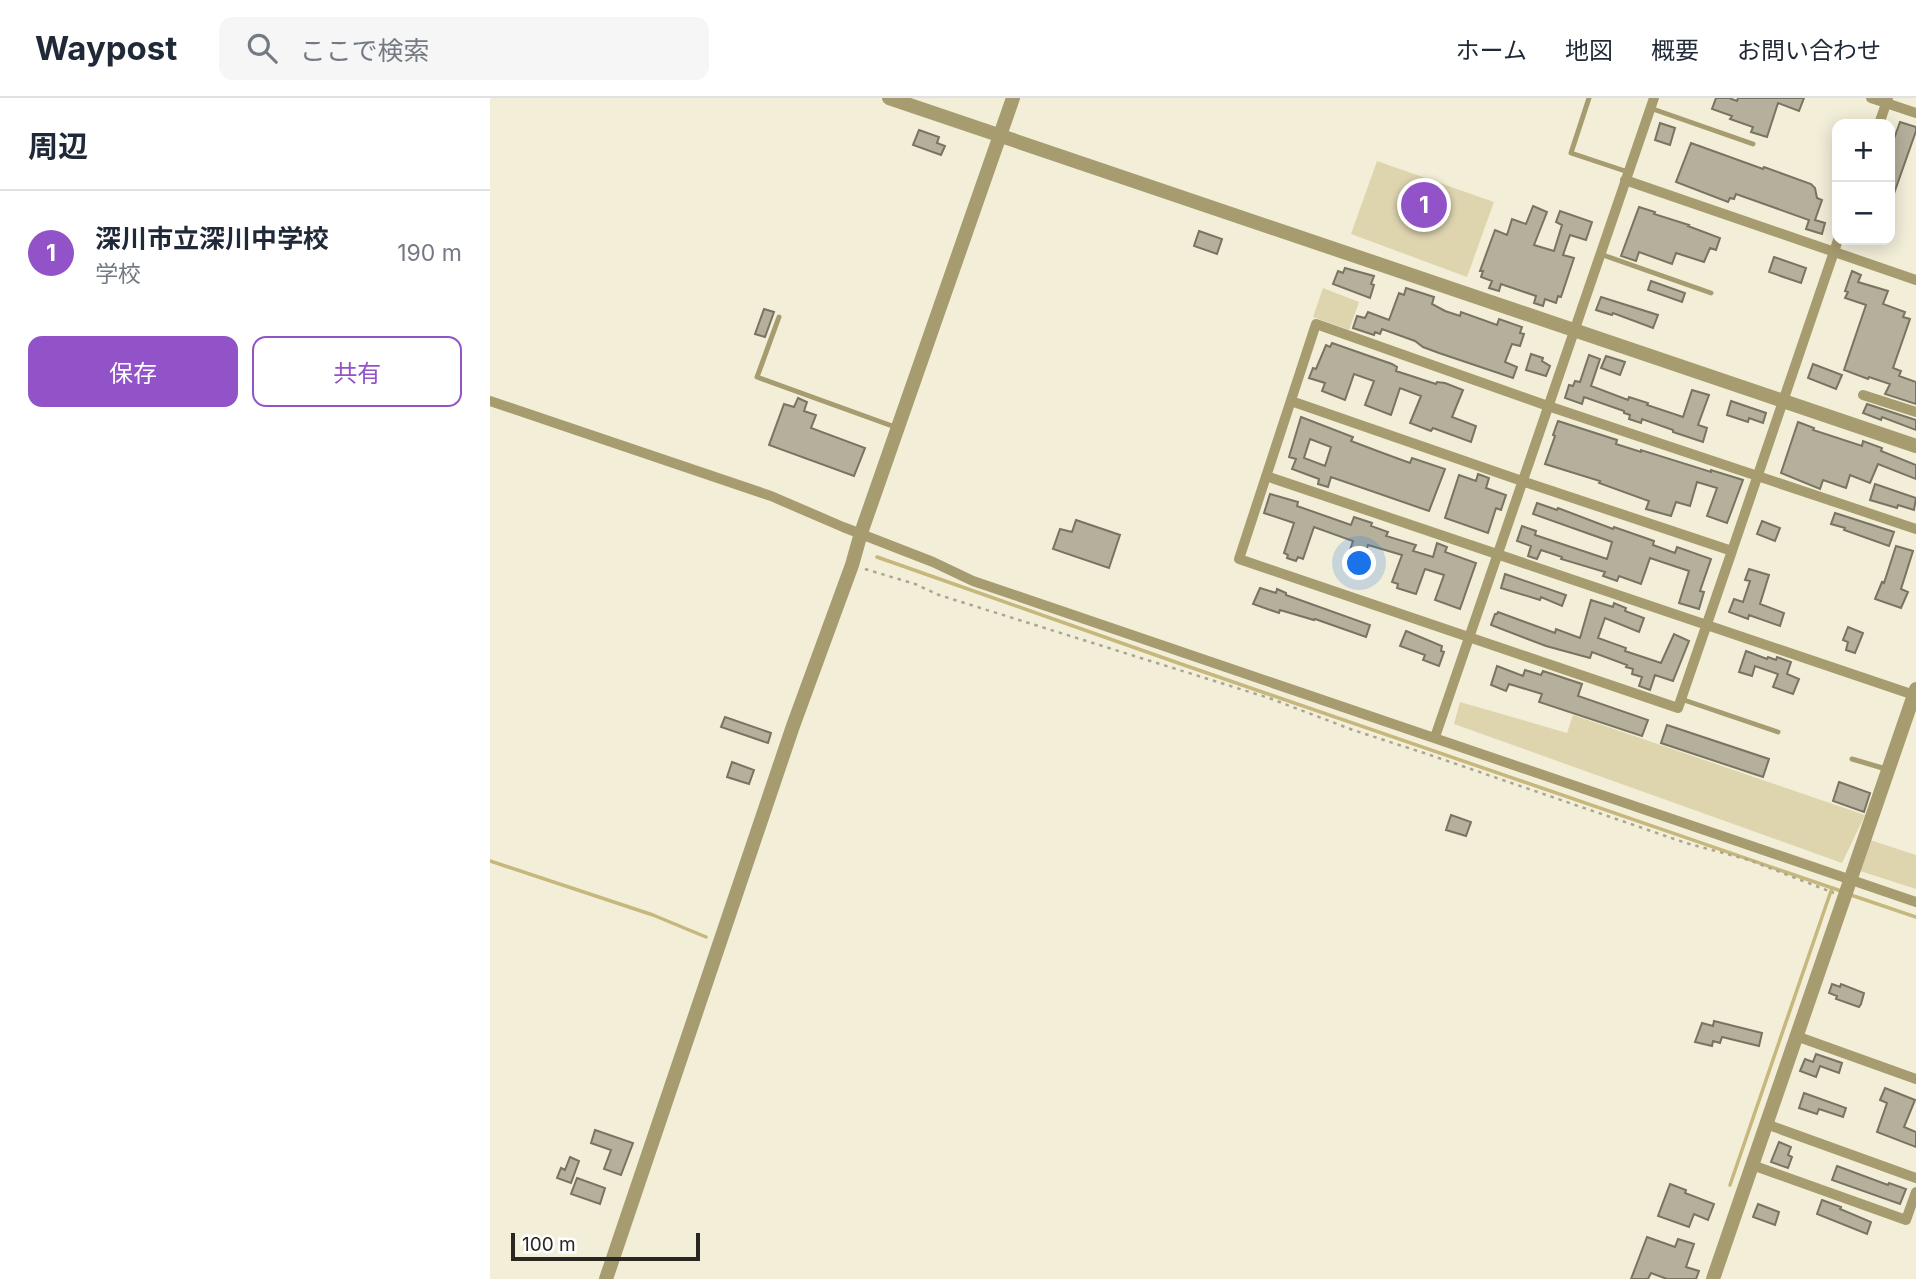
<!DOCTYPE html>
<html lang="ja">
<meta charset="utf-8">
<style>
:root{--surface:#fff;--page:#f6f6f7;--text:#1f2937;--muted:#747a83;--line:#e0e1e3;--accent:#9253c9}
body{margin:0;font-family:Inter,"Noto Sans JP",sans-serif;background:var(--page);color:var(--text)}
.controls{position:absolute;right:21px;top:21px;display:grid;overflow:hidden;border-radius:14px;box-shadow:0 4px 18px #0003}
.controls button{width:63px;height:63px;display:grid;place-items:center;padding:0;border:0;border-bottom:2px solid var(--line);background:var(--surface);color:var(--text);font:35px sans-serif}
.scale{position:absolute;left:21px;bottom:18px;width:189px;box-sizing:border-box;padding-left:7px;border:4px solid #29271f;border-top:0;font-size:19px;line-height:24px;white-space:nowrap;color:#29271f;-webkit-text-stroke:5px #fff;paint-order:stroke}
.you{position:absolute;left:870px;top:466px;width:24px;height:24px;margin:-18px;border:5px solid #fff;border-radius:50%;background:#1a73e8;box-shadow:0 0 0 10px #1a73e833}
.badge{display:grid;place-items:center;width:46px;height:46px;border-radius:50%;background:var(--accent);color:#fff;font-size:23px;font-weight:700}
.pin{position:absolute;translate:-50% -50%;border:4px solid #fff;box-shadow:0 2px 7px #0006}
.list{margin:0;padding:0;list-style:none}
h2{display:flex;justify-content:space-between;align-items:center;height:91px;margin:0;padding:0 28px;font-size:30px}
h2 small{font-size:23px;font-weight:400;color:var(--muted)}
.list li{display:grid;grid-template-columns:46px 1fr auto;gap:21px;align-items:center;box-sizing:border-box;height:126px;padding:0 28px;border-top:2px solid var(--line)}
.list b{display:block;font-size:26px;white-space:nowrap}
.list p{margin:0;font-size:23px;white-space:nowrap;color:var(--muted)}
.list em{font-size:23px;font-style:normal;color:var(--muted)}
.actions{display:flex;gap:14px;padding:21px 28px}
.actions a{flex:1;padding:16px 0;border:2px solid var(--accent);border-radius:14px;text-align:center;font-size:24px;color:var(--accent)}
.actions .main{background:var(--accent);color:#fff}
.icon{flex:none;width:38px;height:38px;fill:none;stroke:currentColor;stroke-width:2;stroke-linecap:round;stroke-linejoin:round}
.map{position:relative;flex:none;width:1426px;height:1181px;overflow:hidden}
header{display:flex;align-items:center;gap:42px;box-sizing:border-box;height:98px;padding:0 35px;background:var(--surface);border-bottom:2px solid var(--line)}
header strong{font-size:33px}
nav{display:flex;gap:38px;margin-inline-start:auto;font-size:24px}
.search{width:490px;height:63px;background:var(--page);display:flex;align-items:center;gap:18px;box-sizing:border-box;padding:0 24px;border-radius:14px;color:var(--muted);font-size:26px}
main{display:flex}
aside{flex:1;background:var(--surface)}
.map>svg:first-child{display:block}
</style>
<header>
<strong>Waypost</strong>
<div class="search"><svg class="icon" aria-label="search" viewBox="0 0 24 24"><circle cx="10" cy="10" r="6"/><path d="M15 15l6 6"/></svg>ここで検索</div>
<nav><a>ホーム</a><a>地図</a><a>概要</a><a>お問い合わせ</a></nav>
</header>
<main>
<aside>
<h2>周辺<small></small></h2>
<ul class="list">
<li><span class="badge">1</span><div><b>深川市立深川中学校</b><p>学校</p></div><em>190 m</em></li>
</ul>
<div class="actions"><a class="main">保存</a><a>共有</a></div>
</aside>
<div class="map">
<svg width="1426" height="1181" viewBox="0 0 1426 1181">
<rect width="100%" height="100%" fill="#f3eed8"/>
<path fill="#ded5af" d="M 887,63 L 1004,104 L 977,179 L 861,136 Z
M 833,190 L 869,204 L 859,232 L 823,219 Z
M 970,604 L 1077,635 L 1083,617 L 1375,717 L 1352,765 L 964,626 Z
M 1377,741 L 1426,757 L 1426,791 L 1367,772 Z"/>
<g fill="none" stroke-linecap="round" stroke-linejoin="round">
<path stroke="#c6b77d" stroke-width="3.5" d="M 387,459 L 691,566 L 1351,793
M 0,763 L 163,817 L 216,839
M 1358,796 L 1426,819
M 1240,1087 L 1342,790"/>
</g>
<path fill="#b5b09b" stroke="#787461" stroke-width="2" fill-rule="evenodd" d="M 1226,0 L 1239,0 L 1247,3 L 1248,0 L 1314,0 L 1309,13 L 1288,5 L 1277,39 L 1261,34 L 1263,29 L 1240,21 L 1242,18 L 1222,11 Z
M 1410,24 L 1426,29 L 1426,33 L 1401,104 L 1400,103 L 1400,52 Z
M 1170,25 L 1185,30 L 1180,47 L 1165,42 Z
M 429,32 L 449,39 L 447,45 L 455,48 L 451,57 L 423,47 Z
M 1201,45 L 1273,71 L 1274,69 L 1321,86 L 1325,90 L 1327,100 L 1332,102 L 1325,122 L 1335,125 L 1332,136 L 1316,131 L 1319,122 L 1246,96 L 1244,101 L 1240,100 L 1238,104 L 1186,84 Z
M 1043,108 L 1057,114 L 1044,147 L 1064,153 L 1072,127 L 1066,124 L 1070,113 L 1102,124 L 1096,142 L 1080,137 L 1073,157 L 1084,160 L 1071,199 L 1068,198 L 1066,205 L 1055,201 L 1053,208 L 1044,205 L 1046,198 L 1011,186 L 1009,193 L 999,190 L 1002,183 L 991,179 L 993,173 L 990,173 L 1005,132 L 1017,137 L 1022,121 L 1036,126 Z
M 1149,109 L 1165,114 L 1164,116 L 1199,127 L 1198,128 L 1230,140 L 1226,152 L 1220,150 L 1214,164 L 1186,155 L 1182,166 L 1149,154 L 1146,163 L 1131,158 Z
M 709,133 L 732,141 L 727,156 L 704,148 Z
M 1284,159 L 1316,170 L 1311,185 L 1279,174 Z
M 855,170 L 884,178 L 881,186 L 884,187 L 880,200 L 843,186 L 848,173 L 853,175 Z
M 1362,173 L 1371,177 L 1368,184 L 1398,193 L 1393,206 L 1415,214 L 1413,219 L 1420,221 L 1403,270 L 1411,273 L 1409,278 L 1426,284 L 1426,306 L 1395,296 L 1400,286 L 1379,279 L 1378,281 L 1354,272 L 1376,207 L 1355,200 L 1358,194 L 1355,193 Z
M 1161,183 L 1195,195 L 1192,204 L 1158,192 Z
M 916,190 L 944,199 L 942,206 L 955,213 L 970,218 L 971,214 L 1007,227 L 1009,221 L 1032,229 L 1030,235 L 1034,236 L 1030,248 L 1022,246 L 1015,264 L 1027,269 L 1023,280 L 949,255 L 933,249 L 925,243 L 892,231 L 890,236 L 885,234 L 884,237 L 863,230 L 867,218 L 875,220 L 878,214 L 899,222 L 909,195 L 914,197 Z
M 1111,199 L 1168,217 L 1163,230 L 1123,215 L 1122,217 L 1106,212 Z
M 274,211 L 284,214 L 275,239 L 265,236 Z
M 842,245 L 902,266 L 907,269 L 906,273 L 946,286 L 947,284 L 955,285 L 973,292 L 962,319 L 986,328 L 981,344 L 943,330 L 941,333 L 920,325 L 931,298 L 910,290 L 901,317 L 875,307 L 884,283 L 864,276 L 855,302 L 832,293 L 835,285 L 819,280 L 823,270 L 826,271 L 836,247 L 840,249 Z
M 1041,256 L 1053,260 L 1052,263 L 1060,268 L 1056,278 L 1036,272 Z
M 1099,257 L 1110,261 L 1101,288 L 1138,302 L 1139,299 L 1158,305 L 1157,307 L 1193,319 L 1202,292 L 1219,297 L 1208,327 L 1217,330 L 1213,344 L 1183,334 L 1183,332 L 1152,321 L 1151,325 L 1139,321 L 1140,317 L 1134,315 L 1134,313 L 1094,299 L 1092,306 L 1075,300 L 1079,287 L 1083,288 L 1085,283 L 1090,284 Z
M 1116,258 L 1135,264 L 1130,277 L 1111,270 Z
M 1323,266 L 1352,277 L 1346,291 L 1318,280 Z
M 308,300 L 317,304 L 314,313 L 326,317 L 321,330 L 375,350 L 364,378 L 279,347 L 294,306 L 304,309 Z
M 1241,303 L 1276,315 L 1273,325 L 1259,320 L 1258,324 L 1237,317 Z
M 1377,306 L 1426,322 L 1426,332 L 1392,319 L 1391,322 L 1373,315 Z
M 811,319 L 863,339 L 861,343 L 890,354 L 920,365 L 922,360 L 955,371 L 939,413 L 841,379 L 838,389 L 828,386 L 829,381 L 802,371 L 806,361 L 799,359 ZM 820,341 L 841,349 L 835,368 L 814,360 Z
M 1068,323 L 1127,342 L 1126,346 L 1151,354 L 1151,352 L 1221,374 L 1221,372 L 1253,382 L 1237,425 L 1217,418 L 1227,390 L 1207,384 L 1200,408 L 1186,404 L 1181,418 L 1156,411 L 1159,403 L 1109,385 L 1110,383 L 1055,366 L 1065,338 L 1063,337 Z
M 1308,324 L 1324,330 L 1323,332 L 1372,348 L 1373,343 L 1392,350 L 1391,353 L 1426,367 L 1426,381 L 1388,366 L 1380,385 L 1360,377 L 1356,390 L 1333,382 L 1330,391 L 1291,375 Z
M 988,376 L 999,380 L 996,390 L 1016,397 L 1011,412 L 1006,410 L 998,435 L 955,420 L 969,377 L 986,383 Z
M 1385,386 L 1426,400 L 1424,412 L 1408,407 L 1407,410 L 1380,402 Z
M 780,396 L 808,404 L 807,408 L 861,427 L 864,419 L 882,425 L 881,428 L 898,434 L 896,438 L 926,447 L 923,453 L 943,459 L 947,445 L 957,449 L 955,454 L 986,465 L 970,511 L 945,502 L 954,477 L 935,471 L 926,496 L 907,490 L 908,486 L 902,484 L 912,457 L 878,447 L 869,474 L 854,469 L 863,443 L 824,429 L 813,461 L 808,459 L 806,463 L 797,460 L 798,457 L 794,455 L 804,425 L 774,415 Z
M 1047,405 L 1067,412 L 1068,410 L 1123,431 L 1124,429 L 1164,443 L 1163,447 L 1185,455 L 1187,449 L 1221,461 L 1210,493 L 1214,494 L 1209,511 L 1189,505 L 1199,473 L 1160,460 L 1151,486 L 1129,478 L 1127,483 L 1113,478 L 1115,474 L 1071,461 L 1072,459 L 1051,452 L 1047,461 L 1038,458 L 1041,448 L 1027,443 L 1032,428 L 1046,433 L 1045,437 L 1117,461 L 1122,444 L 1043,416 Z
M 1345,415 L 1404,434 L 1399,448 L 1354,432 L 1355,430 L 1341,426 Z
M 586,422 L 630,437 L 619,470 L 563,451 L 570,431 L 582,434 Z
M 1272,423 L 1290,430 L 1285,443 L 1267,436 Z
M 1406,448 L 1423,453 L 1411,491 L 1418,494 L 1411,510 L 1385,501 L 1392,484 L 1394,485 Z
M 1259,471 L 1279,477 L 1270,506 L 1294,515 L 1290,528 L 1259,517 L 1258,521 L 1239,514 L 1244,501 L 1253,504 L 1260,483 L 1255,482 Z
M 1015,476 L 1076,497 L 1072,508 L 1051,499 L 1050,502 L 1011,490 Z
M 770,490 L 786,495 L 787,491 L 796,495 L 796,497 L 880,527 L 876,539 L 825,521 L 824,522 L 790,512 L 789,515 L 763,506 Z
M 1101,502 L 1123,509 L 1124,505 L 1136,510 L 1135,513 L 1154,520 L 1149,534 L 1115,520 L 1108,540 L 1136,550 L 1135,553 L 1171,565 L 1184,536 L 1199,543 L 1183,583 L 1165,577 L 1160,592 L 1149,588 L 1152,579 L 1142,576 L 1143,571 L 1136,569 L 1137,567 L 1102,554 L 1100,560 L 1056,548 L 1001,527 L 1005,516 L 1007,516 L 1008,514 L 1065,535 L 1066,531 L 1090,540 Z
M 1358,529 L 1373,535 L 1365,555 L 1356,552 L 1358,544 L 1353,542 Z
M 916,533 L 952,548 L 951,553 L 954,554 L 949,568 L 933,562 L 935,557 L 910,548 Z
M 1256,553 L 1277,561 L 1278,559 L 1286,562 L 1287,559 L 1301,564 L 1297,576 L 1309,581 L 1303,596 L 1283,589 L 1288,576 L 1265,568 L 1262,578 L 1249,574 Z
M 1007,568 L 1033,578 L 1035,572 L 1051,577 L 1053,573 L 1092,586 L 1088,598 L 1158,622 L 1152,638 L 1049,604 L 1052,596 L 1019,586 L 1016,593 L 1001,587 Z
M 235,619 L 281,635 L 278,645 L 231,629 Z
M 1177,627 L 1279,661 L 1273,679 L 1171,645 Z
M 242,664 L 264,672 L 259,686 L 237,679 Z
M 1349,684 L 1380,695 L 1374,714 L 1343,703 Z
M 961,717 L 981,724 L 976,738 L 956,732 Z
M 1342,886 L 1350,889 L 1351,886 L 1374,895 L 1371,906 L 1369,909 L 1346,901 L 1347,898 L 1339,895 Z
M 1224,923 L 1272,935 L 1269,948 L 1232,939 L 1230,945 L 1223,943 L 1222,948 L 1205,944 L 1212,925 L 1223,928 Z
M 1326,956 L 1352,965 L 1349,975 L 1330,968 L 1326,979 L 1310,973 L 1315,961 L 1323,964 Z
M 1395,990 L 1425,1002 L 1414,1029 L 1426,1034 L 1426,1049 L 1387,1034 L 1397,1005 L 1390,1002 Z
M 1314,995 L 1356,1010 L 1353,1019 L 1329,1011 L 1327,1016 L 1309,1010 Z
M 105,1032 L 143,1045 L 131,1077 L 114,1071 L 121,1052 L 101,1045 Z
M 1289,1044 L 1301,1049 L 1298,1057 L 1302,1059 L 1298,1070 L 1281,1064 Z
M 80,1059 L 89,1063 L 81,1085 L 67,1080 L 71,1070 L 75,1072 Z
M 1347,1068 L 1398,1087 L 1399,1085 L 1416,1091 L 1410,1106 L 1342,1082 Z
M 87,1080 L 115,1090 L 110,1106 L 81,1096 Z
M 1180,1086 L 1196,1092 L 1195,1095 L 1224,1106 L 1218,1122 L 1204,1116 L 1199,1129 L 1168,1118 Z
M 1332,1102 L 1351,1109 L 1350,1111 L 1381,1124 L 1377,1136 L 1327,1116 Z
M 1268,1106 L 1289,1114 L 1285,1127 L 1263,1119 Z
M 1157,1139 L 1185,1149 L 1188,1141 L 1204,1146 L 1196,1169 L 1209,1173 L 1206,1181 L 1177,1181 L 1161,1175 L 1158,1181 L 1141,1181 Z"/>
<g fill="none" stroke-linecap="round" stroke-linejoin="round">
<path stroke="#aaa695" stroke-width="2.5" stroke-dasharray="3.5 5" stroke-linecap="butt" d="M 375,471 L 425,486 L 449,497 L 779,600 L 863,632 L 937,656 L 1196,745 L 1259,762 L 1344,795"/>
<path stroke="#a79c6f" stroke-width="5" d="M 1099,0 L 1081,55 L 1138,74
M 1160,10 L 1263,46
M 1110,156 L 1221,195
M 289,219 L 267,279 L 405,329
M 1191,601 L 1288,634
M 1362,661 L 1396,671"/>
<path stroke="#a79c6f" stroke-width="10" d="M 1381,0 L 1426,15
M 1389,26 L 1398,0
M 1135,82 L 1426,182
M 1373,297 L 1426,314
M 0,303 L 281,398 L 353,429 L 443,464 L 483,483 L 1426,804
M 801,303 L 1032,383 L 1242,453 L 1348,142
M 776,378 L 1424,597
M 1242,453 L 1188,610 L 749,461 L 826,226 L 1058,308 L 1426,431
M 945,639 L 1164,0
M 1306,938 L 1426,981
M 1276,1026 L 1426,1080
M 1262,1067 L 1416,1122 L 1426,1094"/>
<path stroke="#a79c6f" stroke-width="14" d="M 399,0 L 1426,348
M 116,1181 L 303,628 L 362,467 L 371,435 L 523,0
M 1223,1181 L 1426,591"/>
</g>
</svg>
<div class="controls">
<button>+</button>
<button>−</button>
</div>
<div class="scale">100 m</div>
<div class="you"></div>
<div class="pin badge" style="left:934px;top:107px">1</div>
</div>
</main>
